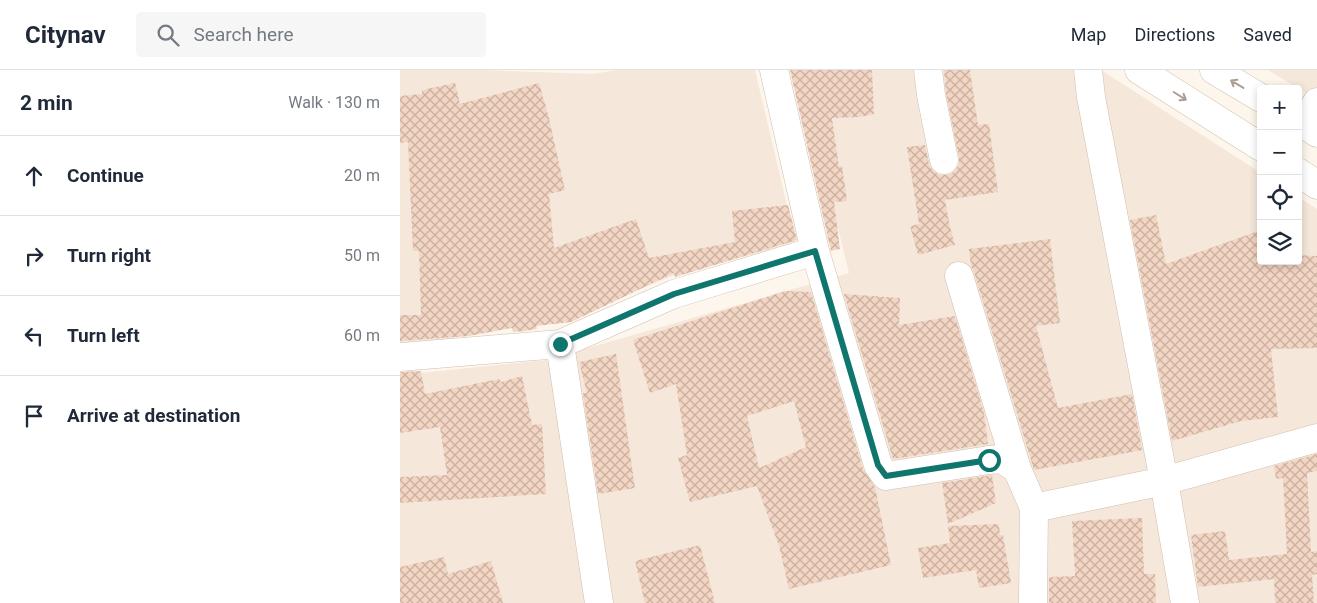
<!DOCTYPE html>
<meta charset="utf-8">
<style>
:root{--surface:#fff;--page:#f6f6f7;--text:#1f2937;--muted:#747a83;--line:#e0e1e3}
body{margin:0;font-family:Roboto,sans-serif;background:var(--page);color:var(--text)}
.controls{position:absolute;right:15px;top:15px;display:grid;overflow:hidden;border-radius:5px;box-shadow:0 2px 8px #0003}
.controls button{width:45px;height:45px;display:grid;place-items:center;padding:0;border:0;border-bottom:1px solid var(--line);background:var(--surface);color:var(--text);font:25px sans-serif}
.stop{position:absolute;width:15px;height:15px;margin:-11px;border:4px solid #0f766e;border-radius:50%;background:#fff}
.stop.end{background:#0f766e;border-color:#fff;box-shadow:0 1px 5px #0008}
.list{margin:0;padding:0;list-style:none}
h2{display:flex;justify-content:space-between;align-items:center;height:65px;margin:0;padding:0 20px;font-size:21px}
h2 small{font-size:16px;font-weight:400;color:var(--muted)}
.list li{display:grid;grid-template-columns:32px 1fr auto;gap:15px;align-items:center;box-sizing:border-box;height:80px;padding:0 20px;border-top:1px solid var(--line)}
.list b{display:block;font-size:19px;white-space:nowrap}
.list em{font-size:16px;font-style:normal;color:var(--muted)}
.icon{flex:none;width:28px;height:28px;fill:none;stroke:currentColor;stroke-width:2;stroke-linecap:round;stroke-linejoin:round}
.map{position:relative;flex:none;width:917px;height:533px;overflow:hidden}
header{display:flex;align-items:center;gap:30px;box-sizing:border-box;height:70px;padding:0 25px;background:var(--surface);border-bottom:1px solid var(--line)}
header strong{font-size:24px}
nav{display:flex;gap:28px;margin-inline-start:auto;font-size:18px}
.search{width:350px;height:45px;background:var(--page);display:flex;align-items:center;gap:12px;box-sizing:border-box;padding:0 18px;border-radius:5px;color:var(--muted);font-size:19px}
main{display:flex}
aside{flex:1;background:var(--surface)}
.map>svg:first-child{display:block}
</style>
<header>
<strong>Citynav</strong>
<div class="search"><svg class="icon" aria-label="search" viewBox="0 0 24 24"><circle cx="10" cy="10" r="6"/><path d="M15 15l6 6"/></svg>Search here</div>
<nav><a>Map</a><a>Directions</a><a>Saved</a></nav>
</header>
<main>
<aside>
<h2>2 min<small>Walk · 130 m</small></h2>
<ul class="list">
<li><svg class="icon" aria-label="ahead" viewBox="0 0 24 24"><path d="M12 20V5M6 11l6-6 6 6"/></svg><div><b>Continue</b></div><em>20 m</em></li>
<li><svg class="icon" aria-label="right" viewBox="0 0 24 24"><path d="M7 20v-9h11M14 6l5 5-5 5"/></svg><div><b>Turn right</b></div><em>50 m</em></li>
<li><svg class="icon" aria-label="left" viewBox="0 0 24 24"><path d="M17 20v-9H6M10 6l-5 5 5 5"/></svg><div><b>Turn left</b></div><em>60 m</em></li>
<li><svg class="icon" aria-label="arrive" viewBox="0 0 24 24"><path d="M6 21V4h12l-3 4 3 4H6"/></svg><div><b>Arrive at destination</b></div></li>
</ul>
</aside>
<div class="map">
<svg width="917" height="533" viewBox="0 0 917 533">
<defs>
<pattern id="building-cross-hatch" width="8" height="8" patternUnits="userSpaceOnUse" patternTransform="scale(1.25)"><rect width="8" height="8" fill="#f3d5c3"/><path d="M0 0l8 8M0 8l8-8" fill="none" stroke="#cab0a1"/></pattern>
</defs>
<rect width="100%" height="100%" fill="#fdf6ec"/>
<path fill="#f5e8da" d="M 0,0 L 84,0 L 193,4 L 216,0 L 355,0 L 396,173 L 275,205 L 196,236 L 8,278 L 0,278 Z
M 399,0 L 701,0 L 861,103 L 861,191 L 898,191 L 898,127 L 917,139 L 917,533 L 0,533 L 0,305 L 146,290 L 449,203 Z
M 868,0 L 917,0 L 917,30 Z"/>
<path fill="url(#building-cross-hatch)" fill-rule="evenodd" d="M 390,0 L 472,0 L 474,44 L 459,47 L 432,48 L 439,97 L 442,96 L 447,131 L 434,132 L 440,179 L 431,181 L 430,177 Z
M 544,0 L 570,0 L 578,55 L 589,54 L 598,122 L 545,130 L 550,157 L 555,175 L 518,185 L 510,156 L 519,154 L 507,77 L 525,75 L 529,94 L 533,101 L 539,105 L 548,105 L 554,102 L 559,95 L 559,87 L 546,23 Z
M 55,13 L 60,34 L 139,13 L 148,44 L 165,120 L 149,124 L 154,178 L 236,149 L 249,188 L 335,172 L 332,141 L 388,135 L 397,170 L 275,207 L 274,203 L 171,252 L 136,256 L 137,259 L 124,261 L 113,262 L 112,258 L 69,266 L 0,271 L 0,245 L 21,245 L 19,181 L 13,181 L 8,72 L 0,73 L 0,26 L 22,24 L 22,20 Z
M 756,145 L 766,194 L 861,160 L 861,191 L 898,191 L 898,185 L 917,186 L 917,278 L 871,279 L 878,347 L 841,351 L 772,371 L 730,150 Z
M 650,169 L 660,253 L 636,256 L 658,338 L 732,324 L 742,380 L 732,382 L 634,400 L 574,202 L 571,196 L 569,179 Z
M 385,221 L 411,222 L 463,399 L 475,417 L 491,495 L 389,519 L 379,476 L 357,416 L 290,432 L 278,388 L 287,385 L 276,314 L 250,323 L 233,270 ZM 394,331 L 406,377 L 359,398 L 347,346 Z
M 444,224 L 500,228 L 499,255 L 555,246 L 584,343 L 588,374 L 493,389 Z
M 216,284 L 235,418 L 198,424 L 183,323 L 187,323 L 179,292 Z
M 21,301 L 25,324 L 99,309 L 101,312 L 122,306 L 132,355 L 142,354 L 146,424 L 0,433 L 0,407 L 47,405 L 40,357 L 0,363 L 0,302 Z
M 917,384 L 917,401 L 907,403 L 911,482 L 917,481 L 917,504 L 912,505 L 914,533 L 875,533 L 874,509 L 798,517 L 791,465 L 825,461 L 829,490 L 887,484 L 883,408 L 876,409 L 874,396 Z
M 592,405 L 596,433 L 548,454 L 542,413 Z
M 742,448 L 744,504 L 755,504 L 756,533 L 649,533 L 649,507 L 675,506 L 672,451 Z
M 599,454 L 600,465 L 603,465 L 611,513 L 579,518 L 576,500 L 523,508 L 518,478 L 550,473 L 548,456 Z
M 300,475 L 315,533 L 245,533 L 235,491 Z
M 44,487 L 48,504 L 91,491 L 103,533 L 0,533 L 0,497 Z"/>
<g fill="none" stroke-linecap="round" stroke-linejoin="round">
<defs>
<path id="minor" d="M 374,0 L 415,181 L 478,395 L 486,406 L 589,390 L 602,389 L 617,399 L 634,438
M 528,0 L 531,25 L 544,90
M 688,0 L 691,27 L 764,411 L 785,533
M 904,54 L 917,32
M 559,206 L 617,399
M 160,274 L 199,533
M 0,287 L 160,274 L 274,224 L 415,181
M 633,533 L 634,438 L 764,411 L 917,368"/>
<path id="secondary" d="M 739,0 L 861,77
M 814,0 L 861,28
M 898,50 L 917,63
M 898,102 L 917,115"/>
</defs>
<use href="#minor" stroke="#d1beb0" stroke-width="29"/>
<use href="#secondary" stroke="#d6c0b0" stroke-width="29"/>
<use href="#minor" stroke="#fff" stroke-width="28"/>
<use href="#secondary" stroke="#fff" stroke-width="28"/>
</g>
<defs><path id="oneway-shaft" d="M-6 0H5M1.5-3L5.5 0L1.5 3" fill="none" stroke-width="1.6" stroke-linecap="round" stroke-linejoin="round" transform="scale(1.25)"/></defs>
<g stroke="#af9d94">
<use href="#oneway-shaft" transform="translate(837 14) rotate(-149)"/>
<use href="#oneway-shaft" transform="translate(780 26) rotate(32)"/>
</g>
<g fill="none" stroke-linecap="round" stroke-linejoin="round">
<path stroke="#0f766e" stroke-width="6" d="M 160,274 L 274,224 L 415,181 L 478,395 L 486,406 L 589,390"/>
</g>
</svg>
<div class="controls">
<button>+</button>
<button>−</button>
<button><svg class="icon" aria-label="locate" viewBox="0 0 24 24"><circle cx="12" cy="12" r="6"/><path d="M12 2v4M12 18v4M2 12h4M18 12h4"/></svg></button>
<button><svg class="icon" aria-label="layers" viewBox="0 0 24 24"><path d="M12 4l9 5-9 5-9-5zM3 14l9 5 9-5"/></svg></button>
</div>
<div class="stop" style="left:589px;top:390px"></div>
<div class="stop end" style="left:160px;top:274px"></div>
</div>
</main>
